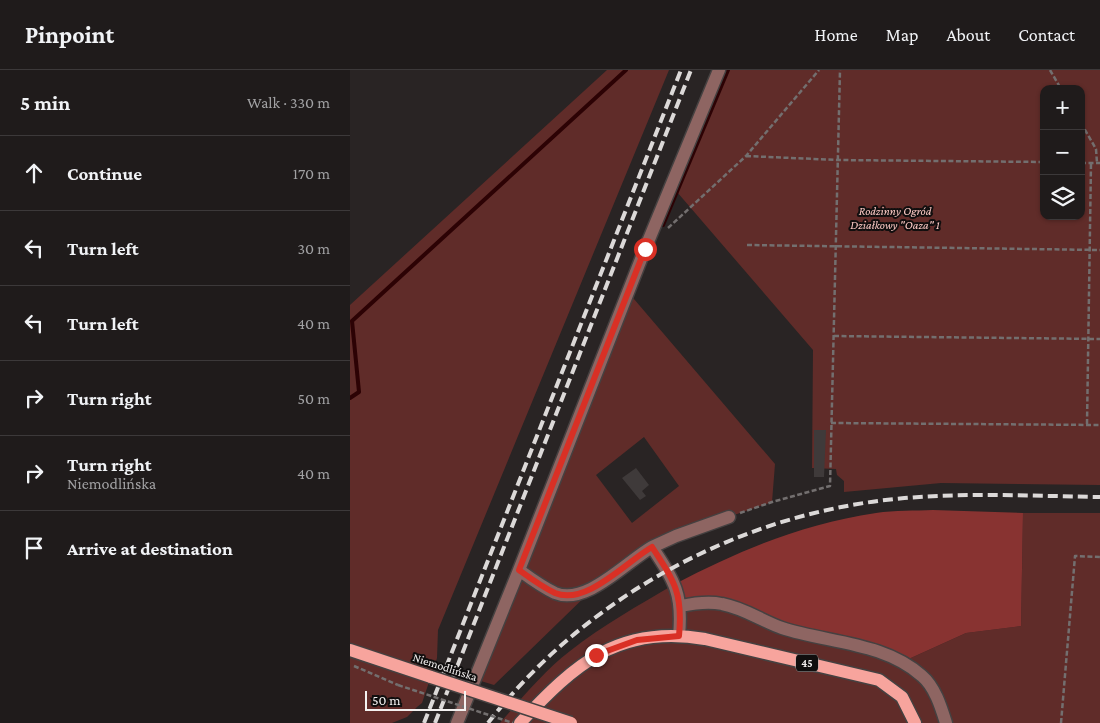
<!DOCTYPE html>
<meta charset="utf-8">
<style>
:root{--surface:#1f1b1b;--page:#2c2828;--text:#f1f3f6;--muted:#a1a1a3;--line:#3c393a}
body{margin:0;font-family:"Crimson Pro",serif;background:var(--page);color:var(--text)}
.controls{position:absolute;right:15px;top:15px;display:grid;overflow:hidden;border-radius:10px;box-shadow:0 1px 4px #0004}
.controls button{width:45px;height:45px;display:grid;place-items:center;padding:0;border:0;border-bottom:1px solid var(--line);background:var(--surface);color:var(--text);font:25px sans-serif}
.scale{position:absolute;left:15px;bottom:12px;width:101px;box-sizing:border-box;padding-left:5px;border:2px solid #f4f1f0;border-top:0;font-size:14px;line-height:18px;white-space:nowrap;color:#f4f1f0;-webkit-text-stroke:4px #100e0e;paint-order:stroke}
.stop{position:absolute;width:15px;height:15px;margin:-11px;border:4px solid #d93025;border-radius:50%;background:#fff}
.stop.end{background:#d93025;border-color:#fff;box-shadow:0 1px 5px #0008}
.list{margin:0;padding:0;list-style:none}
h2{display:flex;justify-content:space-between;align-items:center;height:65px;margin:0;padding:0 20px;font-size:21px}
h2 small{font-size:16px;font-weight:400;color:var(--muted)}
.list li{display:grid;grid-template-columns:32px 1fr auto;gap:15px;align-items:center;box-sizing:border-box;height:75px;padding:0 20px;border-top:1px solid var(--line)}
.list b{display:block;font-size:19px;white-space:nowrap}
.list p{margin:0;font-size:16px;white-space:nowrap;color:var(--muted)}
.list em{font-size:16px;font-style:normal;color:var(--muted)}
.icon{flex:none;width:28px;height:28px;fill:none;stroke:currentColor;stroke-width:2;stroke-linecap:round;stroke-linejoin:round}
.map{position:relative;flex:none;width:750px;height:653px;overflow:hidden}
header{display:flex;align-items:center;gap:30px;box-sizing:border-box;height:70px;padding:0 25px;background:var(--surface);border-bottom:1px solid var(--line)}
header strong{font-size:24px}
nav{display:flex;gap:28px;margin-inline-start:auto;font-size:18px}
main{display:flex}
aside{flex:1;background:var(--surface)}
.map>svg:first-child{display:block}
</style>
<header>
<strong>Pinpoint</strong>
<nav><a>Home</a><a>Map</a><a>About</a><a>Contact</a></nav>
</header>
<main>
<aside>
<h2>5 min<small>Walk · 330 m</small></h2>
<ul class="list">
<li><svg class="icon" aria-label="ahead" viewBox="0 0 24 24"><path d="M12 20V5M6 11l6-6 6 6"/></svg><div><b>Continue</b></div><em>170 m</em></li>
<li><svg class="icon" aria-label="left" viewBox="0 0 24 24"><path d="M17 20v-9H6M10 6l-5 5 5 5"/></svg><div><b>Turn left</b></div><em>30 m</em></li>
<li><svg class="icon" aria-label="left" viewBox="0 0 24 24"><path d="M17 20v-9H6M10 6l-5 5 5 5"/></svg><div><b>Turn left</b></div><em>40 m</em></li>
<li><svg class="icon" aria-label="right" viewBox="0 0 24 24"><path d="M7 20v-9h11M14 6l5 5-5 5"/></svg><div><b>Turn right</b></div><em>50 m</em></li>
<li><svg class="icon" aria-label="right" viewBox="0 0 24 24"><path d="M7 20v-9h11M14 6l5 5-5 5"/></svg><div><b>Turn right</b><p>Niemodlińska</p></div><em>40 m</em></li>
<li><svg class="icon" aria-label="arrive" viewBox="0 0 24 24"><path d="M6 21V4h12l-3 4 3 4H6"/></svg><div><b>Arrive at destination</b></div></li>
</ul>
</aside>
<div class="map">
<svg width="750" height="653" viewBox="0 0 750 653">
<rect width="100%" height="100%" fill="#292424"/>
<path fill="#602c29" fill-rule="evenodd" d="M 257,0 L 319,0 L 88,560 L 87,588 L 72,633 L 67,637 L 57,647 L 42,653 L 0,653 L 0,235 Z
M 369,0 L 750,0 L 750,415 L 591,413 L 494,422 L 494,411 L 487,405 L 486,399 L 462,398 L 463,280 L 321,115 ZM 694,19 L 731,19 L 731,146 L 694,146 Z
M 278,222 L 425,394 L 422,432 L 352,456 L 246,516 L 144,615 L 121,608 ZM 294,367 L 329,416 L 282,453 L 246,405 Z
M 673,443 L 750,443 L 750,653 L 150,653 C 172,628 194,601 220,581 C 253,555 289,535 325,514 L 357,532 L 552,592 L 616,563 L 671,556 Z"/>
<path fill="#883331" d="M 583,440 L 673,443 L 671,556 L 616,563 L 552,592 L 386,537 L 331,536 L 325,514 C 391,480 452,454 526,443 C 545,440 565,441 583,440 Z"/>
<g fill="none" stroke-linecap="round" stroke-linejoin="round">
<path stroke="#2c0204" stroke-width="4" d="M 313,155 L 378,0
M 0,328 L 9,322 L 2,251 L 276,0"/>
</g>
<path fill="#3f3a3a" d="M 464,360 L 476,360 L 474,407 L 464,407 Z
M 286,398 L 299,415 L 292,421 L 296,426 L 290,430 L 272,408 Z"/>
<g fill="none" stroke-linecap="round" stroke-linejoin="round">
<defs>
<path id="minor" d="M 302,477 L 326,466 L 379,447
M 331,536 C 345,533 358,531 372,534 C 394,538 412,551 432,558 C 478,573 534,572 572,606 C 585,617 591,637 596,653
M 329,566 C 333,524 325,512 302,477 C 276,492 236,536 205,523 C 192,517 180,508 169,500 L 295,179 L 369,0
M 107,653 L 169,500"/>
<path id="major" d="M 0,580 L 81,607
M 170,653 C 225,594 269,554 355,569 L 529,610 L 552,627 L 565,653"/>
</defs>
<use href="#minor" stroke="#454141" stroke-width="15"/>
<use href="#major" stroke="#454141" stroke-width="15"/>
<path stroke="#736f6f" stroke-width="2.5" stroke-dasharray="5 2.5" stroke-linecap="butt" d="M 700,0 L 711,19
M 731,53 L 746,79 L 747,93
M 396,86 L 488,90 L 694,92
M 731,93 L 750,93
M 318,158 L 396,86 L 469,0
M 397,175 L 750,180
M 484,266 L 750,269
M 481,353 L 750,355
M 737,354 L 741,93
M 390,443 L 422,432 L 480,416 L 490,0
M 4,596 L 48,615
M 711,653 L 725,486 L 750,487"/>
<use href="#minor" stroke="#8e6562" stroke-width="12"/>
<use href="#major" stroke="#f7a49d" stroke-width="12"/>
<path stroke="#dcd9d8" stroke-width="4" stroke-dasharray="10 5" stroke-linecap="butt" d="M 74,653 L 331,0
M 85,653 L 341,0
M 138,653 C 236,527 387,445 545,429 C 613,422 682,426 750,427"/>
<defs>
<path id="major-bridge" d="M 81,607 L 221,653"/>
</defs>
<use href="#major-bridge" stroke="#454141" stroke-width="15" stroke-linecap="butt"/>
<path stroke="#736f6f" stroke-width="2.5" stroke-dasharray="5 2.5" stroke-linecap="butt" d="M 48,615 L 163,653"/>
<use href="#major-bridge" stroke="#f7a49d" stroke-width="12"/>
</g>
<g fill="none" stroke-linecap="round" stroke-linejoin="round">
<path stroke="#d93025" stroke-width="6" d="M 246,585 L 287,570 L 329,566 C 333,524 325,512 302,477 C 276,492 236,536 205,523 C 192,517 180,508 169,500 L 295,179"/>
</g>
<g text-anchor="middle" stroke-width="4" stroke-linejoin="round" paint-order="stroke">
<rect fill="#100e0e" stroke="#b0adac" stroke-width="1" x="446" y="584.5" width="22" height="17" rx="4"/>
<g font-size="11" font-weight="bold" fill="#f4f1f0">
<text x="457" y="597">45</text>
</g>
<g font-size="12" font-style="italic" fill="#fdcac5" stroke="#100e0e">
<text x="545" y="145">Rodzinny Ogród<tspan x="545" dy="14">Działkowy "Oaza" 1</tspan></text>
</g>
<g font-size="12" fill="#f4f1f0" stroke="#100e0e">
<text transform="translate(95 597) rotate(18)" y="4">Niemodlińska</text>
</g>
</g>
</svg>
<div class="controls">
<button>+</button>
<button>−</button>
<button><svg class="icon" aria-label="layers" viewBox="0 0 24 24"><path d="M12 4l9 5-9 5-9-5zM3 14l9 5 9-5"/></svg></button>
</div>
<div class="scale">50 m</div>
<div class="stop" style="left:295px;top:179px"></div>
<div class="stop end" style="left:246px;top:585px"></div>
</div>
</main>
